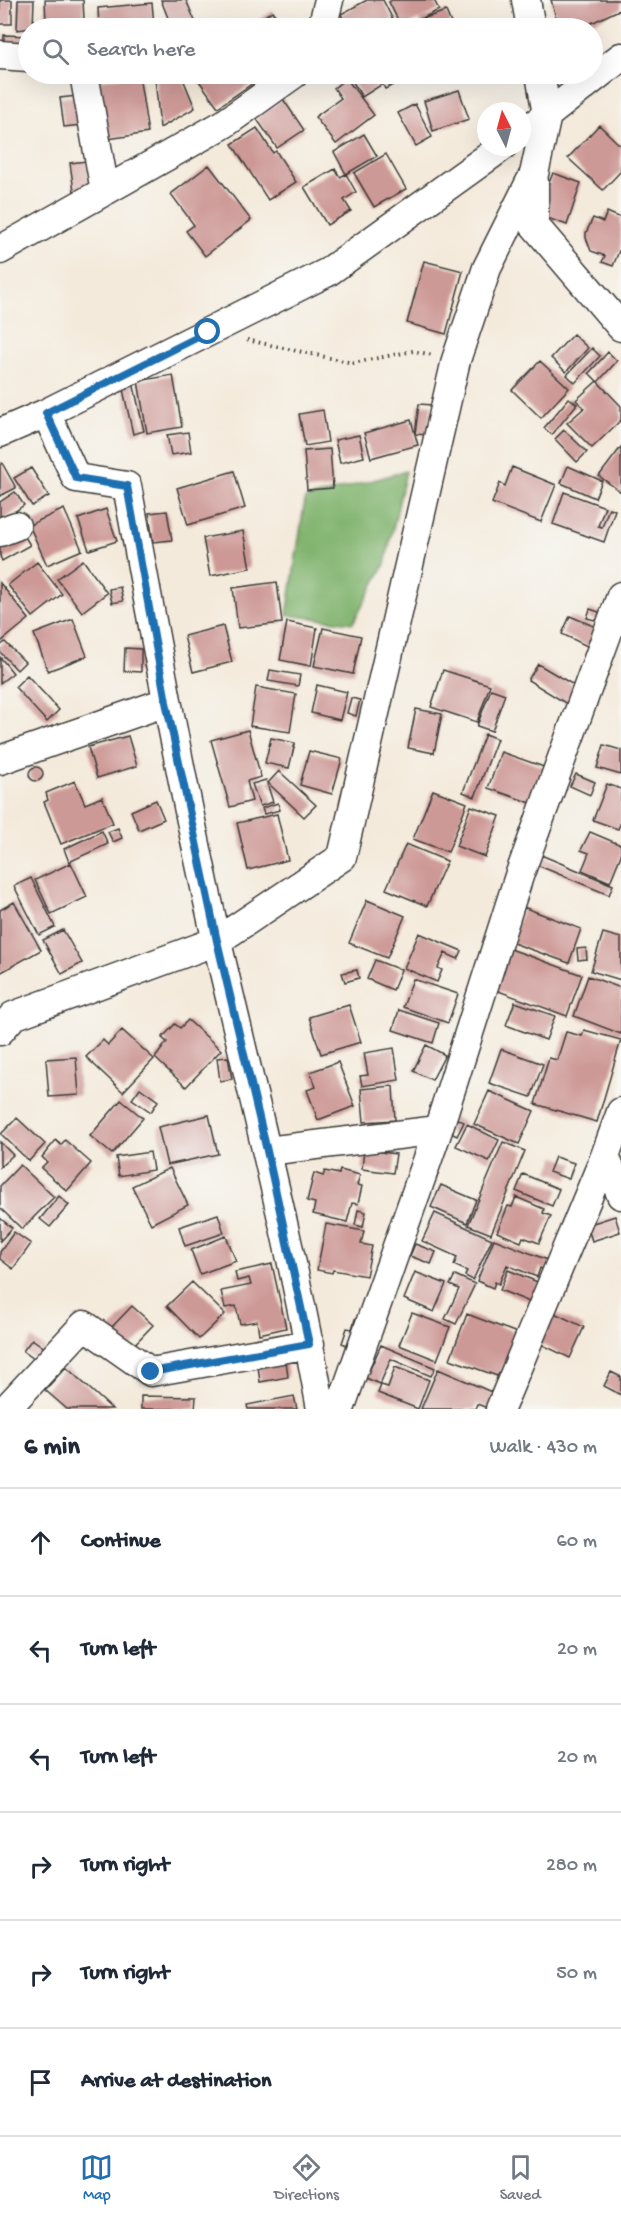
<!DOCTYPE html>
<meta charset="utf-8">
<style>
:root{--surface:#fff;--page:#f2f2f3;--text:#1f2937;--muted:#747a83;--line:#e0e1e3;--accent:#1f6fb2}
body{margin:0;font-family:"Gochi Hand",sans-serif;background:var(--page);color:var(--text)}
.compass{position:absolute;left:477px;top:102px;width:54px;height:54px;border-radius:50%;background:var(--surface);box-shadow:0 6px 24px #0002;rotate:354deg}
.stop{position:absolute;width:18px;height:18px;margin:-14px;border:4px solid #1f6fb2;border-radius:50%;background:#fff}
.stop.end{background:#1f6fb2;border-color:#fff;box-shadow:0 2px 6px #0008}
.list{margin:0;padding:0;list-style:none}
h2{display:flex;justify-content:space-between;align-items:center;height:78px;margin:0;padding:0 24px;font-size:26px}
h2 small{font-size:20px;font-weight:400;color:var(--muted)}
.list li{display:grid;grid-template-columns:39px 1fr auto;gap:18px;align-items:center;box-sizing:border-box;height:108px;padding:0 24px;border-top:2px solid var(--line)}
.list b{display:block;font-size:22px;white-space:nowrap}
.list em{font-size:20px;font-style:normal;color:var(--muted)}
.icon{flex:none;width:33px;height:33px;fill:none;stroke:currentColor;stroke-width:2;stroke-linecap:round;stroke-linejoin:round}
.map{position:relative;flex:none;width:621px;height:1409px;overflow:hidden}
.search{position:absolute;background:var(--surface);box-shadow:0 6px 24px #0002;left:18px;right:18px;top:18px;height:66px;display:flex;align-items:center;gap:15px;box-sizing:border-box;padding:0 21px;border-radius:33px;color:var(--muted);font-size:22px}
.sheet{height:726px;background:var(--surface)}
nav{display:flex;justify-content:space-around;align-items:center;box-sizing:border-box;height:84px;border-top:2px solid var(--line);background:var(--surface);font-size:16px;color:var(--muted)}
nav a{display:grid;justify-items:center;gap:3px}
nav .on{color:var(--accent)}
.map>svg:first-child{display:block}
</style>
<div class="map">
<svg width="621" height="1409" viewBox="0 0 621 1409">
<rect width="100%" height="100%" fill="#f6f6f2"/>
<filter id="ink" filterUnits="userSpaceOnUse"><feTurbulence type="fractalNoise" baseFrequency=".0167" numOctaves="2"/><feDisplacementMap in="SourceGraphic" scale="12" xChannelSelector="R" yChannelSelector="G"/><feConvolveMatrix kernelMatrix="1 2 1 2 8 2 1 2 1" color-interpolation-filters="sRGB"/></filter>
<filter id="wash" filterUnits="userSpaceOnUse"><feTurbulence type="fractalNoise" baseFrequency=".008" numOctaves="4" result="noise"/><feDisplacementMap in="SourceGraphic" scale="24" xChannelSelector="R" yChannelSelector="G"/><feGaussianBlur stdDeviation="1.35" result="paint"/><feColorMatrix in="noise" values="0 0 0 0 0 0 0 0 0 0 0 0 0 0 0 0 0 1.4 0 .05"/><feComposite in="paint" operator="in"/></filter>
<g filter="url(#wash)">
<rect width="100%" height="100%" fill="#f4eadb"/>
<path fill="#81b46e" stroke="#4e6845" stroke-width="1.5" d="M 406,471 L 385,564 L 353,623 L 287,615 L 305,499 Z"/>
<g id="blocks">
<path fill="#cd9996" d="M 0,0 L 12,0 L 12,24 L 0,24 Z
M 18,0 L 34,0 L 33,28 L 17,30 Z
M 45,0 L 83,0 L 84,20 L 46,22 Z
M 161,0 L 186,0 L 198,28 L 172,28 Z
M 367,0 L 383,0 L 395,24 L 386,28 L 348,28 L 341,14 Z
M 392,0 L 434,0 L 439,10 L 402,28 L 389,2 Z
M 551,0 L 621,0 L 621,9 L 581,28 L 559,28 Z
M 152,3 L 154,25 L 157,25 L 158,28 L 99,28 L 98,8 Z
M 272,11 L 285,28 L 247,28 Z
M 446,11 L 453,28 L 422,28 L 419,20 Z
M 4,35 L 28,36 L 27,44 L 4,43 Z
M 163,74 L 181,74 L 195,108 L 160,128 L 155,78 Z
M 194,74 L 246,74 L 253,83 L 218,107 Z
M 348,74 L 374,74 L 381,85 L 362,97 Z
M 378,74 L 417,74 L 385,89 Z
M 139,75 L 148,133 L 108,139 L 99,80 Z
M 346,78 L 374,115 L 336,144 L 315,117 L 341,98 L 334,88 Z
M 459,90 L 469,119 L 433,131 L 424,101 Z
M 77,96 L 81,125 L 64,127 L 60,98 Z
M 283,99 L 304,130 L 277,148 L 256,118 Z
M 415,104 L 432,137 L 416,146 L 398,113 Z
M 599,125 L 621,146 L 621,171 L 603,190 L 568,158 Z
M 257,128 L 273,153 L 276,151 L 296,182 L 268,200 L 232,144 Z
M 364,134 L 377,156 L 346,174 L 334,152 Z
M 386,154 L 406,189 L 374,207 L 354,173 Z
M 87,161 L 92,189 L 74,191 L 70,163 Z
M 209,165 L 251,220 L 205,256 L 186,231 L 194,225 L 171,194 Z
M 335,169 L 340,177 L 346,174 L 356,192 L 344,200 L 351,211 L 327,225 L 304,187 Z
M 553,173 L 581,183 L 567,225 L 536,214 Z
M 607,212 L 621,218 L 621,252 L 619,251 L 613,266 L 602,262 L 605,256 L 591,251 L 586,238 L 586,233 L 593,218 L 603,222 Z
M 424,261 L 463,271 L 446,334 L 407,323 Z
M 573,334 L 588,348 L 566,372 L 551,358 Z
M 592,348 L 600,356 L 575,383 L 567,375 Z
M 608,352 L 617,361 L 598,382 L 589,373 Z
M 540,361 L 569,388 L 541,418 L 512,390 Z
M 173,375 L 182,427 L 147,433 L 138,381 Z
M 597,381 L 621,406 L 621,420 L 592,448 L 567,423 L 584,408 L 576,400 Z
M 133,382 L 144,431 L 133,434 L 122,385 Z
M 569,398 L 577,404 L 552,435 L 544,428 Z
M 419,404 L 432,405 L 428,435 L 415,434 Z
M 323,410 L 328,442 L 305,446 L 299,414 Z
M 411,420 L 418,445 L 371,458 L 364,433 Z
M 564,430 L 587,452 L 577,462 L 555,439 Z
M 188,432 L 191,452 L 171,455 L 167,435 Z
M 359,435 L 364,457 L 340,463 L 335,440 Z
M 621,447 L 621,492 L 599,476 Z
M 330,449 L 333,488 L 307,490 L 304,451 Z
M 2,463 L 16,488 L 0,496 L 0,465 Z
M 568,466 L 602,481 L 595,498 L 561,483 Z
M 512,467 L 556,485 L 541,522 L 492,503 L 500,483 L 505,486 Z
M 31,468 L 49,496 L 32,506 L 14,478 Z
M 234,471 L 245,508 L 188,525 L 177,488 Z
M 15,492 L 24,505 L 0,522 L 0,502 Z
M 564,492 L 605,507 L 598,526 L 602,527 L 609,508 L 615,510 L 604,542 L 553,524 Z
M 64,509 L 82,550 L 47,565 L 29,525 Z
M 106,509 L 117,541 L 89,550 L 78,519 Z
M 167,511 L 172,540 L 153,542 L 149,513 Z
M 243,531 L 250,568 L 210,576 L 203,538 Z
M 22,532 L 30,545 L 2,561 L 0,556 L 0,545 Z
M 83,560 L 107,593 L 82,612 L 57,579 Z
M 37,562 L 62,594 L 33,617 L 8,585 Z
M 277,582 L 282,623 L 238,628 L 233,588 Z
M 0,583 L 29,619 L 2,641 L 0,639 Z
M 120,587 L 123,601 L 112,603 L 109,589 Z
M 590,609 L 602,613 L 599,621 L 587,618 Z
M 570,616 L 598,628 L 589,647 L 562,634 Z
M 73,619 L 87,656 L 48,671 L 34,634 Z
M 287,622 L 317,628 L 311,666 L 280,660 Z
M 223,626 L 232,662 L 193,672 L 184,636 Z
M 323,628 L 361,636 L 353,674 L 314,666 Z
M 5,642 L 25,662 L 17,670 L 0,652 L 0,646 Z
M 125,648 L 141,649 L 141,672 L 124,671 Z
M 0,657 L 13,673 L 0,683 Z
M 538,664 L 577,687 L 567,704 L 528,680 Z
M 270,670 L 300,675 L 298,686 L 268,681 Z
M 443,670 L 490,685 L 477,722 L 431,707 Z
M 27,675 L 59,710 L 47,722 L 15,687 Z
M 317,685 L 347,692 L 340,720 L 311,713 Z
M 256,687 L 296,694 L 290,732 L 250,726 Z
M 491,689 L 505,694 L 492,731 L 477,726 Z
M 351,698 L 360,700 L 356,716 L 347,713 Z
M 416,709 L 442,714 L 434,753 L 408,748 Z
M 248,730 L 261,777 L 247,781 L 252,801 L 230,807 L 211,740 Z
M 485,734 L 497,739 L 475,797 L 463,792 Z
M 128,736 L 137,766 L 97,778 L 88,747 Z
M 271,738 L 295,743 L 289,768 L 265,763 Z
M 604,745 L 621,750 L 621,775 L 597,768 Z
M 309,751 L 342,759 L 332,794 L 300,785 Z
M 501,752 L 544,767 L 531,803 L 488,788 Z
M29 774a7 7 0 1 1 14 0a7 7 0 1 1-14 0Z
M 279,771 L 316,805 L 304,817 L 268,783 Z
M 576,774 L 595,782 L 590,795 L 570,786 Z
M 266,780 L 273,802 L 260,806 L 252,784 Z
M 75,781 L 85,804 L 102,797 L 113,823 L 61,844 L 44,802 L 48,800 L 46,793 Z
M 607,784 L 621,789 L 621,822 L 618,829 L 593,820 Z
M 433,790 L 467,803 L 448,852 L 413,839 Z
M 156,800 L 164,819 L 139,830 L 131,811 Z
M 278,803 L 280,810 L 264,814 L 262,808 Z
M 471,806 L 500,816 L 485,857 L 456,846 Z
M 277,814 L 288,860 L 248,870 L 237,823 Z
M 118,828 L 122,838 L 113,842 L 108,832 Z
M 102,831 L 108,844 L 69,862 L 64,849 Z
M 590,832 L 621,845 L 621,855 L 610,882 L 582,870 L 589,853 L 581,850 Z
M 406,844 L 447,861 L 427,906 L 386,889 Z
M 541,855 L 613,885 L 609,895 L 537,865 Z
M 71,863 L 87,897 L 51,914 L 35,880 Z
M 31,878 L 55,927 L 39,935 L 14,886 Z
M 367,900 L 405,916 L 387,958 L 349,943 Z
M 14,902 L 41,950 L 0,973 L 0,910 Z
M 523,907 L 581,929 L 569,963 L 510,942 Z
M 63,930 L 82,963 L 62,974 L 43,940 Z
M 419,933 L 462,951 L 458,959 L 445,953 L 438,968 L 442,970 L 437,982 L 404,968 Z
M 603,933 L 621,938 L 621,980 L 591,971 Z
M 505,947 L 582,975 L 567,1016 L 490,988 Z
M 586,948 L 587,959 L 578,960 L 577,949 Z
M 375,960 L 401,970 L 393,990 L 367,979 Z
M 357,970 L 359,978 L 345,982 L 342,973 Z
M 588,976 L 621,988 L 621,1034 L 574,1016 Z
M 413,979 L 458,994 L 448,1023 L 403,1007 Z
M 515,1002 L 555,1016 L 546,1040 L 506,1025 Z
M 349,1005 L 361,1042 L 321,1054 L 309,1017 Z
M 399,1010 L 439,1023 L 433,1043 L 393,1030 Z
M 188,1020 L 221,1050 L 186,1087 L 155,1058 L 167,1042 L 162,1038 L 175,1024 L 180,1028 Z
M 122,1030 L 154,1059 L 123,1092 L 86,1057 L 103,1040 L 108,1045 Z
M 584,1030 L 621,1040 L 597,1122 L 535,1104 L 549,1058 L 557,1060 L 566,1032 L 582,1036 Z
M 426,1045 L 445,1055 L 432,1080 L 413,1071 Z
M 394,1048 L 399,1080 L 362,1086 L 360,1076 L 368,1075 L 364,1053 Z
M 501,1049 L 543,1064 L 531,1097 L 489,1083 Z
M 76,1057 L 79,1095 L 49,1097 L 46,1059 Z
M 228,1057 L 232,1079 L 220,1081 L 217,1058 Z
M 338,1062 L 355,1106 L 318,1120 L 307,1090 L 316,1087 L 310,1072 Z
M 393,1086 L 395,1120 L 364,1122 L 361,1089 Z
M 140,1088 L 158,1101 L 151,1112 L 132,1099 Z
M 489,1091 L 534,1111 L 519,1144 L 474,1124 Z
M 121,1100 L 143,1118 L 112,1154 L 90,1136 Z
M 209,1115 L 218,1154 L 167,1165 L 158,1127 Z
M 453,1117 L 464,1122 L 457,1136 L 447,1131 Z
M 17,1118 L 45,1144 L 29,1161 L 1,1134 Z
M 467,1124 L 499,1140 L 489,1161 L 456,1146 Z
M 56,1140 L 61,1145 L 65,1140 L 91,1163 L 67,1191 L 41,1168 L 47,1162 L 42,1157 Z
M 0,1142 L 13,1155 L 0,1167 Z
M 503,1142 L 525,1151 L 491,1234 L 468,1225 Z
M 364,1150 L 396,1154 L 393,1173 L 362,1169 Z
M 150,1152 L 153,1170 L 119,1176 L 116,1157 Z
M 555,1157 L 574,1163 L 569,1179 L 549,1172 Z
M 20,1165 L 54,1197 L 22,1229 L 0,1208 L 0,1186 Z
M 170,1168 L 188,1205 L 151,1224 L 132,1186 Z
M 340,1170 L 360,1175 L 357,1185 L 362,1186 L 358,1204 L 352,1203 L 347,1222 L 313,1214 L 315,1203 L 307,1201 L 314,1173 L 323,1176 L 325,1171 L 339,1174 Z
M 523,1174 L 559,1189 L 552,1206 L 516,1191 Z
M 441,1185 L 476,1200 L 467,1223 L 431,1207 Z
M 59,1196 L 69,1205 L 50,1227 L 40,1219 Z
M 516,1197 L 544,1209 L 543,1213 L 551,1216 L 539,1243 L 523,1237 L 521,1242 L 497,1232 L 508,1206 L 512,1207 Z
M 358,1210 L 366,1212 L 363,1227 L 355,1225 Z
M 435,1213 L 492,1239 L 473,1280 L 465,1276 L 467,1271 L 454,1265 L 457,1257 L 422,1241 Z
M 218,1214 L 224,1233 L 185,1246 L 179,1227 Z
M 615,1216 L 620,1232 L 592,1241 L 587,1225 Z
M 0,1218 L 12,1228 L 0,1241 Z
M 326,1224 L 364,1231 L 361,1244 L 372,1246 L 366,1276 L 333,1270 L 332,1273 L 317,1270 Z
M 14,1232 L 31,1244 L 13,1269 L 0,1259 L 0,1252 Z
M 226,1236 L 236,1261 L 200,1274 L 191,1250 Z
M 494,1239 L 550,1261 L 546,1271 L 540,1268 L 537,1277 L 507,1265 L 499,1284 L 495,1282 L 493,1288 L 477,1281 Z
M 415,1244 L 436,1252 L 431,1264 L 410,1256 Z
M 272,1264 L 286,1328 L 259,1334 L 257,1321 L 240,1324 L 236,1306 L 225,1308 L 221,1291 L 251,1285 L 249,1278 L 237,1281 L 235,1272 Z
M 508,1270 L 540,1283 L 532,1303 L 500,1290 Z
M 415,1272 L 446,1284 L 434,1312 L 404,1299 Z
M 455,1275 L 475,1284 L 456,1324 L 445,1319 L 459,1289 L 450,1285 Z
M 192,1282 L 225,1314 L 199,1339 L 167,1306 Z
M 132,1306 L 153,1325 L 130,1349 L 109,1330 Z
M 548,1310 L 584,1327 L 570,1358 L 534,1341 Z
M 412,1313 L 450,1327 L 437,1360 L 399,1345 Z
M 467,1314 L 517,1333 L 500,1377 L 450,1359 Z
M 355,1319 L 367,1323 L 352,1370 L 340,1366 L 347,1345 L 342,1343 L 347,1328 L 352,1329 Z
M 32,1339 L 46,1349 L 37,1361 L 23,1351 Z
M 381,1345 L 435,1368 L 431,1376 L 391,1359 L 380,1384 L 366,1378 Z
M 286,1361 L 288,1377 L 260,1382 L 258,1366 Z
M 66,1367 L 112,1409 L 67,1409 L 45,1390 Z
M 395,1367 L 429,1380 L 418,1409 L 378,1393 L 381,1385 L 388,1387 Z
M 438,1369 L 496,1394 L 490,1409 L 477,1404 L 475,1409 L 421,1409 Z
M 611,1372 L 621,1377 L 621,1395 L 604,1386 Z
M 141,1396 L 196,1397 L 195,1409 L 141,1409 Z
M 294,1396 L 297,1409 L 248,1409 L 247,1405 Z"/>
</g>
</g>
<g filter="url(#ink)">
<use href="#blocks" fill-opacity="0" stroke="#3c3b39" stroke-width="1.5"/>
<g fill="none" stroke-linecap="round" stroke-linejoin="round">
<defs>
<path id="minor" d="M 526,0 L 531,28
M 322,28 L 329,0
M 0,55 L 28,57
M 84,74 L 105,191
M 522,133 L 547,115 L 540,74
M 534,182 L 534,225 L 621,327
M 0,250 L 224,124 L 294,74
M 46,413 L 76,478 L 127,486 C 155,638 183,791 217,942 C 253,1097 293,1252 321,1409
M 0,433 L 46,413 L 328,272 L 502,147
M 0,532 L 16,526
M 0,760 L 166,702
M 0,1031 L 13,1016 L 217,941 L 342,857 L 456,360 L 487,268 L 534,174 L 547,115 L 621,57
M 621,1112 L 605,1156 L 621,1195
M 267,1151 L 438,1130
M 6,1409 L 84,1325 L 151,1372 L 310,1344
M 340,1409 L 438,1130 L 519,876 L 621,596
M 500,1409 L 605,1156"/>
</defs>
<use href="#minor" stroke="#3c3b39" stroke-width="31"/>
<path stroke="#3c3b39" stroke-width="4" stroke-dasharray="1.5 4.5" stroke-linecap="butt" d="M 247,340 L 353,363 L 413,351 L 433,355"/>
<use href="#minor" stroke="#fff" stroke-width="28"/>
</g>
</g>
<g fill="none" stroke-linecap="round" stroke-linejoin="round" filter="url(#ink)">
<path stroke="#1f6fb2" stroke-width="8" d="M 151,1372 L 309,1344 L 267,1151 L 217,941 L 166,702 L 127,486 L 76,478 L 46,413 L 208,332"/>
</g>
</svg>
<svg class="compass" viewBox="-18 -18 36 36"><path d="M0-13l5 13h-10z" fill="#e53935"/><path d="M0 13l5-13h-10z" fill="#747a83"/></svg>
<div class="stop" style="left:208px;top:332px"></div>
<div class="stop end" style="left:151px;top:1372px"></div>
<div class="search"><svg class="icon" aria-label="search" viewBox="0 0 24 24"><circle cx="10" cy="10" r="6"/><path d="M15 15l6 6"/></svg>Search here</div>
</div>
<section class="sheet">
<h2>6 min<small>Walk · 430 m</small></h2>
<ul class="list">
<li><svg class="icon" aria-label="ahead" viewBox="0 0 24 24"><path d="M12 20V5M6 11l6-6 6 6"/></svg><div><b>Continue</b></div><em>60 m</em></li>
<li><svg class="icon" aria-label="left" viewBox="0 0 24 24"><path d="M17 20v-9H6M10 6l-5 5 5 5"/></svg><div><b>Turn left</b></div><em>20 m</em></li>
<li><svg class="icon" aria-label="left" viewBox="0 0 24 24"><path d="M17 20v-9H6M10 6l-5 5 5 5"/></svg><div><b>Turn left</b></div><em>20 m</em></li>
<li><svg class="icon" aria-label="right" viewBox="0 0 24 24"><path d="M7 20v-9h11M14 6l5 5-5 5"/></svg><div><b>Turn right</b></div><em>280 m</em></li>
<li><svg class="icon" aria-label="right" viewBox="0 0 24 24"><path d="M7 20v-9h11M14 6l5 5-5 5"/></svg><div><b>Turn right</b></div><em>50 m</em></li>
<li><svg class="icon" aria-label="arrive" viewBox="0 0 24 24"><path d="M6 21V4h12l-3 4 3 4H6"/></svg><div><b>Arrive at destination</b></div></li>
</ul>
</section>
<nav>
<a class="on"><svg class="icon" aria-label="map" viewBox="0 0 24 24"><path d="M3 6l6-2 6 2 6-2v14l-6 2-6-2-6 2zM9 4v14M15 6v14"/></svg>Map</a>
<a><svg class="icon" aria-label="directions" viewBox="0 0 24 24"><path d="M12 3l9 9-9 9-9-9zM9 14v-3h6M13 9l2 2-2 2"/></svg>Directions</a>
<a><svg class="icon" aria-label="saved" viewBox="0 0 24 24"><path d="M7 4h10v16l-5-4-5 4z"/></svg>Saved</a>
</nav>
